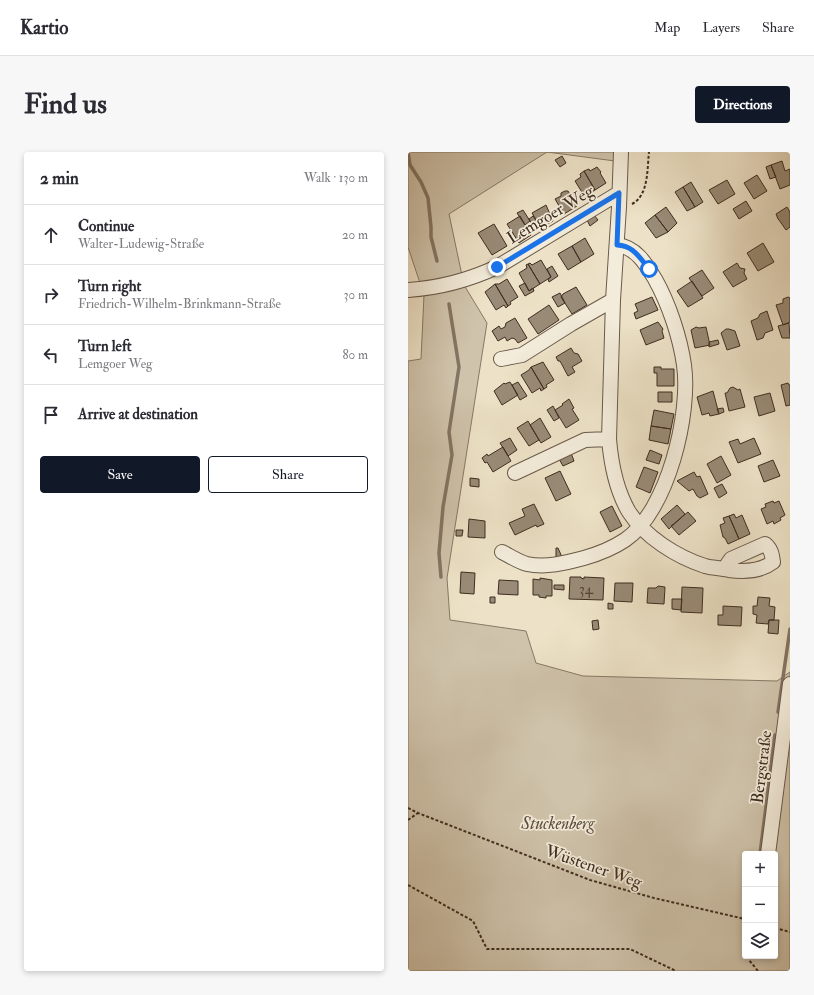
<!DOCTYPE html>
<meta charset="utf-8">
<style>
:root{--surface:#fff;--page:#f7f7f7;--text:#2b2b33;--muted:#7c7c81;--line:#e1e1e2;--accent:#111827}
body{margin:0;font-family:"IM FELL Double Pica",serif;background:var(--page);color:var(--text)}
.controls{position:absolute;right:12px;bottom:12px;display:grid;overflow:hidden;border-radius:4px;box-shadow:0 2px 6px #0003}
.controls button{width:36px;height:36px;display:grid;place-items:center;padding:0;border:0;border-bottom:1px solid var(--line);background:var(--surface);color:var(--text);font:20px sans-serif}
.stop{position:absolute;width:12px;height:12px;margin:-9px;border:3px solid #1a73e8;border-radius:50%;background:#fff}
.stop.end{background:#1a73e8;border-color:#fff;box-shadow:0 1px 4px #0008}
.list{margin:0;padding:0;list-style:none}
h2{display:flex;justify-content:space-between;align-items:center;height:52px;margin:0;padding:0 16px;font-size:17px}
h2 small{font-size:13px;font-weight:400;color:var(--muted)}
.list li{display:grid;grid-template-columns:26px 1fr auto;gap:12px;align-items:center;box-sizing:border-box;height:60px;padding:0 16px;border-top:1px solid var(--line)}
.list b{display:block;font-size:15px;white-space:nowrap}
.list p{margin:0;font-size:13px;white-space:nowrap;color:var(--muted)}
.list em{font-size:13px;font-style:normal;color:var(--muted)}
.actions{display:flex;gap:8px;padding:12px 16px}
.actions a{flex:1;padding:9px 0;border:1px solid var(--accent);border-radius:4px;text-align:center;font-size:14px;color:var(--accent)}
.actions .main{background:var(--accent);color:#fff}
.icon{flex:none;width:22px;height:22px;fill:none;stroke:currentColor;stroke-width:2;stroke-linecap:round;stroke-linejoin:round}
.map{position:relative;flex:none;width:382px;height:819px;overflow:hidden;border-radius:4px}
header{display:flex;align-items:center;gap:24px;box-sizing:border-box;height:56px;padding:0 20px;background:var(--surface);border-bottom:1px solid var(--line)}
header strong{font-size:19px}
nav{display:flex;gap:22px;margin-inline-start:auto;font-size:14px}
.intro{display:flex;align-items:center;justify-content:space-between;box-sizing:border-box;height:96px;padding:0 24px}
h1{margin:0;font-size:28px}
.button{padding:10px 18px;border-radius:4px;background:var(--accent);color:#fff;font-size:14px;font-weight:700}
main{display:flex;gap:24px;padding:0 24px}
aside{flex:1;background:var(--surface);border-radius:4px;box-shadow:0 2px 6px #0003}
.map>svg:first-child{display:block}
</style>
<header>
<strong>Kartio</strong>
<nav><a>Map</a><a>Layers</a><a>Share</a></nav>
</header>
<div class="intro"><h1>Find us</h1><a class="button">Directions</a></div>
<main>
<aside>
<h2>2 min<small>Walk · 130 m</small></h2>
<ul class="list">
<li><svg class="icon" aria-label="ahead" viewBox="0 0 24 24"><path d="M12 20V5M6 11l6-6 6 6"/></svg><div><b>Continue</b><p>Walter-Ludewig-Straße</p></div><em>20 m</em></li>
<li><svg class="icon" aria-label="right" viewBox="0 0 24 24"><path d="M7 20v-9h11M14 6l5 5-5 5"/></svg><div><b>Turn right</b><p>Friedrich-Wilhelm-Brinkmann-Straße</p></div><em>30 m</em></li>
<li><svg class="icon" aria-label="left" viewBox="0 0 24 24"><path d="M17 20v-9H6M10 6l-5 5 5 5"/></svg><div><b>Turn left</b><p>Lemgoer Weg</p></div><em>80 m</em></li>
<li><svg class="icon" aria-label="arrive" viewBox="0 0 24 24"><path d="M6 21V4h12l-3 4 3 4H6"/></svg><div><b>Arrive at destination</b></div></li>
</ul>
<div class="actions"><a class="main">Save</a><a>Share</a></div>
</aside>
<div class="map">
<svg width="382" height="819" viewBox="0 0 382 819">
<rect width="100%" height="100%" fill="#ede2c7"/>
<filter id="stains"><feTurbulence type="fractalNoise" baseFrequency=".005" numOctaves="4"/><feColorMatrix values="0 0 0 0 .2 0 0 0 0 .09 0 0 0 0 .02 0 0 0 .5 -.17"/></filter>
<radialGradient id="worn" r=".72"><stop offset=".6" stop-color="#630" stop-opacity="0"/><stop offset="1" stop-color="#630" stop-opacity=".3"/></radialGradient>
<path fill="#cfc3ab" stroke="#877866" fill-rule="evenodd" d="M 0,0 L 207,0 L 207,9 L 139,0 L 41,62 L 56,133 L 79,171 L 39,426 L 42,468 L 118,479 L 128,511 L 175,524 L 369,529 L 382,520 L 382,819 L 0,819 L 0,209 L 13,207 L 16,143 L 0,95 ZM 337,702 L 367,702 L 367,804 L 337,804 Z"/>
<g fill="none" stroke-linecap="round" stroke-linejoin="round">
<path stroke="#847462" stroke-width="3.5" d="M 0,0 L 2,13 L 13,30 L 20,46 L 23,75 L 23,85 L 29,109
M 33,425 L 31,401 L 35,355 L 44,303 L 41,280 L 51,215 L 41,152
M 370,560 L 382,477
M 352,702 L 367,583"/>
</g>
<path fill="#998b77" stroke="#3f2d20" d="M 154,4 L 158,11 L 152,15 L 147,8 Z
M 374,9 L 377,19 L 382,17 L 382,33 L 372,37 L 363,13 Z
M 363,13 L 368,25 L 362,27 L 358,15 Z
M 189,15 L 193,20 L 192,21 L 198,31 L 187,38 L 176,19 L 181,17 L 182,19 Z
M 176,19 L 187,38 L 177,45 L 167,29 L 173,25 L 172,22 Z
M 349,23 L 359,39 L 346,47 L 336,31 Z
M 319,28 L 327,42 L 310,52 L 301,38 Z
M 283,30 L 295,50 L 287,55 L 275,35 Z
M 275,35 L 287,55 L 279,59 L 267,40 Z
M 157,39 L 160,39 L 169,54 L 156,62 L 147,47 L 153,44 L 153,41 Z
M 338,49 L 344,59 L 331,67 L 325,57 Z
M 138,53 L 145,69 L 133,76 L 124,61 Z
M 258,55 L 269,71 L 260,80 L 247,63 Z
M 379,55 L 382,60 L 382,75 L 378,78 L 371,68 L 370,67 L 368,62 Z
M 115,58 L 122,69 L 117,73 L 109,61 Z
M 186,63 L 190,68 L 182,74 L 179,68 Z
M 247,63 L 260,80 L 248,86 L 237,71 Z
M 112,64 L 123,83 L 111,91 L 99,72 Z
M 125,64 L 131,73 L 126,76 L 121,67 Z
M 86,72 L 99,94 L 84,103 L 70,81 Z
M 177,86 L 186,102 L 173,110 L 164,94 Z
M 355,91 L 366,110 L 350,119 L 339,101 Z
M 164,94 L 173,110 L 160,118 L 150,102 Z
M 133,108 L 143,125 L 132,132 L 120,112 L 122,111 L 124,113 Z
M 329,111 L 332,116 L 337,117 L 336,121 L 339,127 L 325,135 L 315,120 Z
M 120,112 L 132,132 L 121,139 L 111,121 L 119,116 L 118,113 Z
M 144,114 L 150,124 L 141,130 L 140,127 L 143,125 L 139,117 Z
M 294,118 L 306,136 L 294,144 L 281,126 Z
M 99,127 L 110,145 L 102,150 L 103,152 L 100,154 L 87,132 L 91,132 Z
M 284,129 L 295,146 L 280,155 L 269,139 Z
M 117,131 L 121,139 L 125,136 L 126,139 L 117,144 L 111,134 Z
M 87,132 L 100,154 L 98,156 L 96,153 L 88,158 L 77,140 Z
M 168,135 L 179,153 L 164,162 L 153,145 L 155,142 Z
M 152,141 L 157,151 L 150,155 L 144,145 Z
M 244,145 L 250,158 L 228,167 L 226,161 L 230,159 L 227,152 Z
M 380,145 L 382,146 L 382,170 L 375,173 L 368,153 L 375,151 L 375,147 Z
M 141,153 L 151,168 L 130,182 L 120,167 Z
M 359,159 L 365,178 L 357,181 L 355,186 L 349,188 L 343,169 L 350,166 L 352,162 Z
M 107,166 L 119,186 L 110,191 L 107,187 L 104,186 L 99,189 L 97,185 L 90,189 L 84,179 L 91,174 L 93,177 L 97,175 L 98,171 Z
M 250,170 L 255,177 L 254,179 L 256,186 L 238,193 L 232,178 Z
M 381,171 L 382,186 L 374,186 L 370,174 Z
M 288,175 L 291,176 L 298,175 L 302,193 L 287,196 L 283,178 Z
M 318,177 L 321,177 L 327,179 L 332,194 L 319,198 L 313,181 Z
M 310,188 L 311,192 L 301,195 L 301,190 Z
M 163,196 L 166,201 L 170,202 L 174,209 L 164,215 L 167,220 L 160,224 L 152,209 L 150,209 L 148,205 Z
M 135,210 L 146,228 L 138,233 L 139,235 L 136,237 L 123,215 Z
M 123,215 L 136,237 L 133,239 L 132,236 L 124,241 L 113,223 L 121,218 Z
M 246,215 L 253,215 L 253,217 L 266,217 L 266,234 L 249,234 L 249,221 L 246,221 Z
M 102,230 L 110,243 L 94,253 L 86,239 L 96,231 L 97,232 Z
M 110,230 L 119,244 L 112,248 L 104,233 Z
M 380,231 L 381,233 L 382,233 L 382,253 L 378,254 L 373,233 Z
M 325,235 L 330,238 L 332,237 L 337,255 L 321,259 L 317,241 L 319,241 L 322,236 Z
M 305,239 L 311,262 L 302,264 L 301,261 L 294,263 L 289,245 Z
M 250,240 L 264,240 L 264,250 L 250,250 Z
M 362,241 L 367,259 L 351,264 L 346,245 Z
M 161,247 L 166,256 L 164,257 L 171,268 L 158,276 L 147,258 L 155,253 L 154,252 Z
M 145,254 L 151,266 L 146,269 L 139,258 Z
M 315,256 L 316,260 L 311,262 L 309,257 Z
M 246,258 L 266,262 L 263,277 L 243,274 Z
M 132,266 L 143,285 L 133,291 L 122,273 Z
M 120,269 L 131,288 L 121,294 L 109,276 Z
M 243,274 L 263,277 L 260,292 L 241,288 Z
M 102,286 L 109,298 L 100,304 L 92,291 Z
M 346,286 L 353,302 L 330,311 L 321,290 L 330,287 L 332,292 Z
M 95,295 L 103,309 L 85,320 L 79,310 L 77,311 L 74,306 L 79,302 L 80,304 Z
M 242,298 L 254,303 L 251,312 L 238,308 Z
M 163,301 L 166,309 L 155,314 L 151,307 Z
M 313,304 L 323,323 L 309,331 L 299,312 Z
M 365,308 L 372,324 L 356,330 L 350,314 Z
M 236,315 L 250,320 L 242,341 L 228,335 Z
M 152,319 L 163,342 L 148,349 L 137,326 Z
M 286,320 L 289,325 L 292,324 L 300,342 L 292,346 L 289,344 L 285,337 L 281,339 L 269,329 Z
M 62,326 L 71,327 L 71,335 L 62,334 Z
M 314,332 L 319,341 L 311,346 L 306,336 Z
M 365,349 L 366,351 L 371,349 L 377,363 L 372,366 L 373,368 L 366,372 L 365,369 L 359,372 L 353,357 L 358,355 L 357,352 Z
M 126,352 L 136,372 L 129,375 L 128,373 L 107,383 L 101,371 L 117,364 L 114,357 Z
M 269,353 L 277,362 L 261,377 L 253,367 Z
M 204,354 L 214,374 L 202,380 L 192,360 Z
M 280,360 L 288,369 L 271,383 L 263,374 Z
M 326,362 L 328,366 L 334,363 L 342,382 L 331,387 L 321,364 Z
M 321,364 L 331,387 L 320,392 L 317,386 L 315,385 L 312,373 L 317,371 L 315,366 Z
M 61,367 L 77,369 L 77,386 L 60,385 Z
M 48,378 L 55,378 L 54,384 L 48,384 Z
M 148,396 L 150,396 L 154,405 L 148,405 Z
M 53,420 L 67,421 L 66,442 L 52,441 Z
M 162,425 L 173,425 L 173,426 L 176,427 L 176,425 L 196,426 L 195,448 L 161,447 Z
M 132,426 L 144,428 L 144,444 L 138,444 L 138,446 L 131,445 L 131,443 L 125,443 L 125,427 L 132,428 Z
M 91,428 L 110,429 L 110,443 L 90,442 Z
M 207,431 L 225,431 L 224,450 L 206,449 Z
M 146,433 L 156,433 L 156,438 L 146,437 Z
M 250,434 L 257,435 L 256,452 L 239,451 L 240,436 L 248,436 Z
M 274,435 L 295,436 L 294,461 L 273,460 Z
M 82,445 L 87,445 L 87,451 L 82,451 Z
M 350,445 L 362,446 L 361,454 L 367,455 L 366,468 L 361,468 L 360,472 L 348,471 L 349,463 L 345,462 L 345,454 L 349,454 Z
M 264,447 L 274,447 L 273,458 L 264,457 Z
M 200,451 L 205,452 L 205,457 L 200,457 Z
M 315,454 L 334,455 L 333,474 L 310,473 L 310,463 L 315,463 Z
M 190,468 L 191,477 L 185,478 L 184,469 Z
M 361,468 L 371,468 L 370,482 L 360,481 Z"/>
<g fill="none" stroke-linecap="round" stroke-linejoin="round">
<defs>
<path id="minor" d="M 213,0 L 211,55 L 205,148 L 201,287 C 203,311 208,338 221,360 C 237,385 269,405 297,414 C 304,416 313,416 321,418 C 336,420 352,420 365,410 C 364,402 363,397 357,392 L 323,407 L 316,417
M 0,138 C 31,136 61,128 89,115 L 211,41
M 93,207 L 114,203 L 163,172 L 205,148
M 107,321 L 177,288 L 201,287
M 94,400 C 102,404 111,410 119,412 C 138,416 157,411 176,406 C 190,402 205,396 217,388 C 260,359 283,261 276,213 C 272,185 261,152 247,127 C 238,112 228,95 209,93
M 360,702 L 382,532"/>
</defs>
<use href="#minor" stroke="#6a5a4a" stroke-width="16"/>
<path stroke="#3f2d20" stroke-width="2" stroke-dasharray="3 2" stroke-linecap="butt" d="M 224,52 C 241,43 239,17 241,0
M 0,656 L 10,661 L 182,728 L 246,746 L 337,767
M 0,668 L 10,661
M 0,733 L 65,769 L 79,797 L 222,797 L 268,819
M 367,776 L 382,780
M 341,804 L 341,808 L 350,819"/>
<use href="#minor" stroke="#f3ecdb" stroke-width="14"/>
</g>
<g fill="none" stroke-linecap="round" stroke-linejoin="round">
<path stroke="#1a73e8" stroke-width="5" d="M 89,115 L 211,41 L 209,93 C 226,94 231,105 241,117"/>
</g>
<g text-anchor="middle" stroke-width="3.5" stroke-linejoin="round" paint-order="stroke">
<g font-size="15" fill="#564436">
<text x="178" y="442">34</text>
</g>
<g font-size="17" fill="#3f2d20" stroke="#f3ecdb">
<text transform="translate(142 62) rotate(-31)" y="6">Lemgoer Weg</text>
<text transform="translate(353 615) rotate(-83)" y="6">Bergstraße</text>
<text transform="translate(186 714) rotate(19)" y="6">Wüstener Weg</text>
</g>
<g font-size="17" font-style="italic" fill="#5c4b3c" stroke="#f3ecdb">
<text x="150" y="677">Stuckenberg</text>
</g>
</g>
<rect width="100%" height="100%" filter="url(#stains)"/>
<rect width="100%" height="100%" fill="url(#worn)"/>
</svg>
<div class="controls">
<button>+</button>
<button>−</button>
<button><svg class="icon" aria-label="layers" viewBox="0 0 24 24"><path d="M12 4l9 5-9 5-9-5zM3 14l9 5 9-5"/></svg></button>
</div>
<div class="stop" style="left:241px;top:117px"></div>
<div class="stop end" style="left:89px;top:115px"></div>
</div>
</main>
